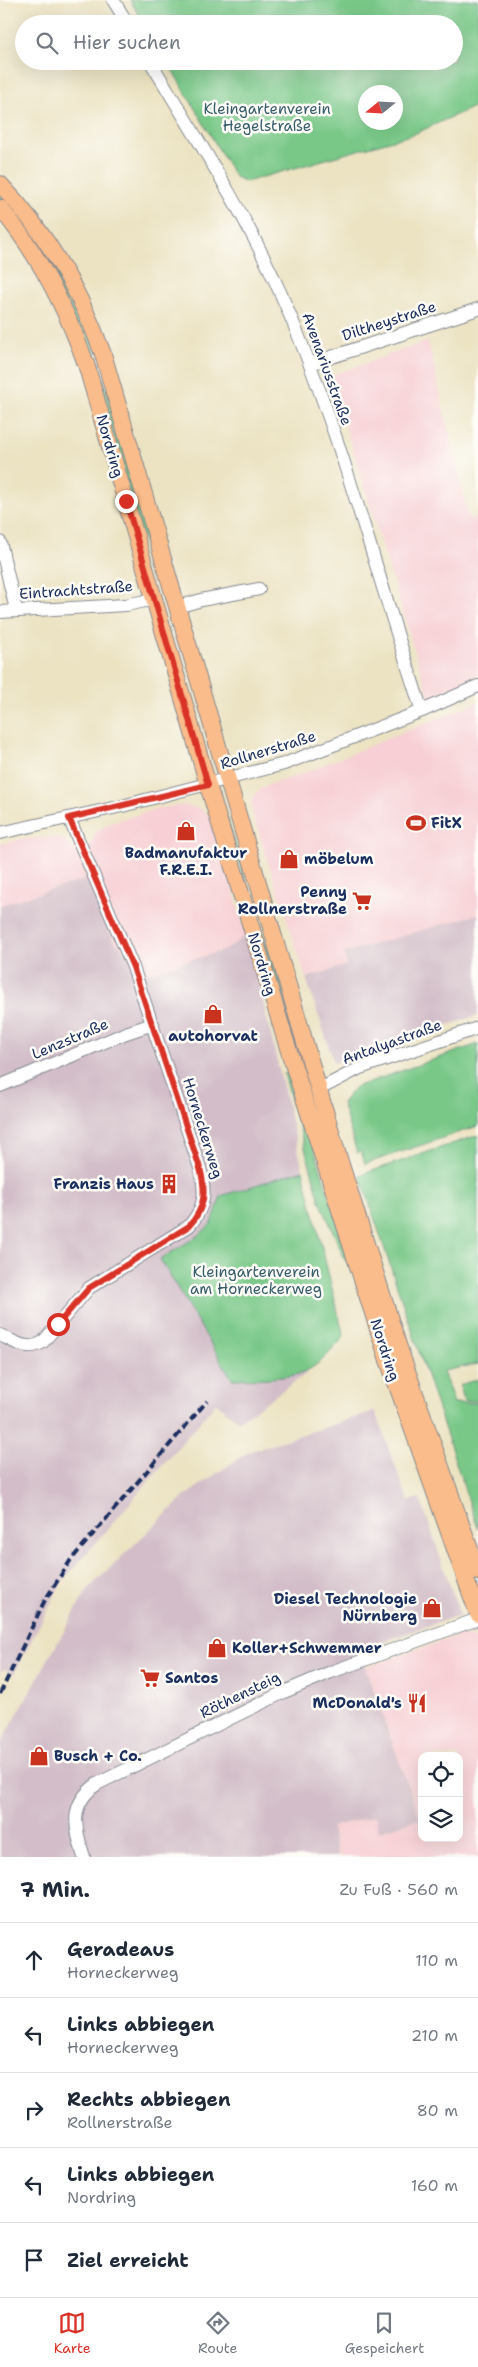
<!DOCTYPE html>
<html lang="de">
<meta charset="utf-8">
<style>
:root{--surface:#fff;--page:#f2f2f3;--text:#1f2937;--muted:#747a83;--line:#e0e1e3;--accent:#d93025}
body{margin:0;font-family:"Shantell Sans",sans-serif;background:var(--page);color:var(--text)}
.controls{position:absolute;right:15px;bottom:15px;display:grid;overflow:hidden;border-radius:10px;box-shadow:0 5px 20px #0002}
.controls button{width:45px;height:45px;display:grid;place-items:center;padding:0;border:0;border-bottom:1px solid var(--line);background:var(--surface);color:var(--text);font:25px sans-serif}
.compass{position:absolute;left:358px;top:85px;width:45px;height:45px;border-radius:50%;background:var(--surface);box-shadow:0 5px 20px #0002;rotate:252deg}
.stop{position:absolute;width:15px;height:15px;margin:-11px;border:4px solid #d93025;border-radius:50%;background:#fff}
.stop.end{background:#d93025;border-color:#fff;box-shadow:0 1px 5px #0008}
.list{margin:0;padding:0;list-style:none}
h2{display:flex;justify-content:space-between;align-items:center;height:65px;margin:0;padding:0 20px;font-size:21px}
h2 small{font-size:16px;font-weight:400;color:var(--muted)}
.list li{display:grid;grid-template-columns:32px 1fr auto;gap:15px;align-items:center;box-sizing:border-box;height:75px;padding:0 20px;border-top:1px solid var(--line)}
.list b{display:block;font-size:19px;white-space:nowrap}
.list p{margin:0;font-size:16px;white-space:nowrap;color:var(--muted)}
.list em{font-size:16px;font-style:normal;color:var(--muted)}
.icon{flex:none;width:28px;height:28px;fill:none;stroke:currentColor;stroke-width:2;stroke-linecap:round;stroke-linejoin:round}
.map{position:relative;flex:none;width:478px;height:1857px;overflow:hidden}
.search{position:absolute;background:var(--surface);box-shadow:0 5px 20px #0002;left:15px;right:15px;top:15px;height:55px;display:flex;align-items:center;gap:12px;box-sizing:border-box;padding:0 18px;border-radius:28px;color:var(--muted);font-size:19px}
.sheet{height:440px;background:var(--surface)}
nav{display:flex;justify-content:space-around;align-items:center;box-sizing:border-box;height:70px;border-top:1px solid var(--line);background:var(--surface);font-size:14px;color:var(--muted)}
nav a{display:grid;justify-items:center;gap:2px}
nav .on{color:var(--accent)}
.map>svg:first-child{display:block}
</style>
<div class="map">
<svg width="478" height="1857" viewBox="0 0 478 1857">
<rect width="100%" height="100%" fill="#fdfcf7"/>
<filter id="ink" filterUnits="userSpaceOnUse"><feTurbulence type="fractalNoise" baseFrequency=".02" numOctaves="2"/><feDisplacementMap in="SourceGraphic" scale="10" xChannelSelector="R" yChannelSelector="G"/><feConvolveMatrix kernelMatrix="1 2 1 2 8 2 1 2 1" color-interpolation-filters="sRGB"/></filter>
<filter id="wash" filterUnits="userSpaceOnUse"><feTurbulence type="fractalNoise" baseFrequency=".0096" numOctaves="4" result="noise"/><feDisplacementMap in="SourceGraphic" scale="20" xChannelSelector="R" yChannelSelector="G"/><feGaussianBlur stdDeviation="1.12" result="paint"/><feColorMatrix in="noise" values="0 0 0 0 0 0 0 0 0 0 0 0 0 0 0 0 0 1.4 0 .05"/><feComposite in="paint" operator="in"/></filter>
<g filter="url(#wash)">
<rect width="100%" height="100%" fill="#ece3c3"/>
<path fill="#f7cfd4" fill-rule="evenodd" d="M 428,341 L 469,519 L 478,517 L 478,677 L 429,698 L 330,376 Z
M 478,702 L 478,914 L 344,954 L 347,965 L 306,978 L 252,812 L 251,802 L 255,794 L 262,787 L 296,776 Z
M 184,805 L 201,809 L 210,816 L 247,935 L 225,950 L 147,973 L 113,940 L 87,879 L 0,905 L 0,844 L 21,839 L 57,837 L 63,840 L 71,847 L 90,846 L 96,832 L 108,824 L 159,808 Z
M 460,1635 L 470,1636 L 478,1642 L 478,1857 L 338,1857 L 331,1827 L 376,1816 L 380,1831 L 420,1819 L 365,1667 ZM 422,1756 L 459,1756 L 459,1838 L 422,1838 Z"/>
<path fill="#d2bdc8" d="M 87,879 L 113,940 L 147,973 L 225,950 L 247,935 L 303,1170 L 221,1196 L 212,1223 L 198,1236 L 160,1259 L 293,1375 L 306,1371 L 307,1373 L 239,1421 L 216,1403 L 62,1582 L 14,1674 L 3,1669 L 0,1674 L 0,905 Z
M 478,914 L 478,1015 L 334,1063 L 306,978 L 347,965 L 344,953 Z
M 375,1411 L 408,1501 L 420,1498 L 460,1615 L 366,1647 L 365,1667 L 420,1819 L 379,1831 L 375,1816 L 331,1827 L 338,1857 L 0,1857 L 0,1745 L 88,1589 L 186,1495 L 248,1452 Z"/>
<path fill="#79c888" stroke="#4a7c73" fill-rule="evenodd" d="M 130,0 L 478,0 L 478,105 L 414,134 L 246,182 L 235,177 L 167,61 L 454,61 L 454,24 L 144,24 ZM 366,92 L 396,92 L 396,122 L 366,122 Z
M 0,192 L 42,243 L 92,339 L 163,584 L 140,529 L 100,388 L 9,210 L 0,199 Z
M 227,817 L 262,934 L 278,972 L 336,1178 L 225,818 Z
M 478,1044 L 478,1126 L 365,1164 L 361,1151 L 357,1153 L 342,1103 L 355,1087 Z
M 290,1073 L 351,1263 L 345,1260 L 320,1201 L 284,1074 Z
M 478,1135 L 478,1364 L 443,1371 L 454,1403 L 478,1403 L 478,1529 L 360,1175 Z
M 303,1170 L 344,1337 C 333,1349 321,1364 306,1371 C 288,1380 252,1378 232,1379 L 160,1259 L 198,1236 L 212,1223 L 221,1196 Z
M 478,1379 L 478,1401 L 464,1401 L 460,1385 Z"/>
</g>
<g filter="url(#ink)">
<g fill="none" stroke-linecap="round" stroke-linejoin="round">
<defs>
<path id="minor" d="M 113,0 L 128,24
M 150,61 C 196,137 244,211 280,292 C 340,427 375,571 422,711
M 310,364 L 478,309
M 0,542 L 16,610
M 178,607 L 201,600 L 259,589
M 0,612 L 126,605 L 155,599
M 0,833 L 122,806 L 284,764 L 422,711 L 478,686
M 0,1086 L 126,1033 L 153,1024
M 318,1090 L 360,1068 L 478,1028
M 0,1335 C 15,1342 28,1352 43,1342 L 89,1288 L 189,1226 C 206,1207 206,1191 200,1168 L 133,967 L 69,818
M 84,1857 C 75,1827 68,1805 97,1784 L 284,1692 L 331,1672 L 478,1619"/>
<path id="major" d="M 0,184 C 46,232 80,291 103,354 L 337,1152 L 400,1351 L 478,1572
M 0,208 C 39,254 66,308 86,364 L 208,785 L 287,1045 L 388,1360 L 478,1614"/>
</defs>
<use href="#minor" stroke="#848990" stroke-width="14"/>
<use href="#major" stroke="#848990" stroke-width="18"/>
<use href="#minor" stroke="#fff" stroke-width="12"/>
<use href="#major" stroke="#fabc8b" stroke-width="16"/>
<path stroke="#1b2f5e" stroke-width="4" stroke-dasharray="8 4" stroke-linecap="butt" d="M 0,1694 L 44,1602 L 70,1561 L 207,1401"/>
</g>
</g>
<g fill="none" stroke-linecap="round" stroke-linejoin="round" filter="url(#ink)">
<path stroke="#d93025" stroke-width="6" d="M 58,1324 L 89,1288 L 189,1226 C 206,1207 206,1191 200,1168 L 133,967 L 69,818 L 208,785 L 126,501"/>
</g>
<defs>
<symbol id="stadium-bare" viewBox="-9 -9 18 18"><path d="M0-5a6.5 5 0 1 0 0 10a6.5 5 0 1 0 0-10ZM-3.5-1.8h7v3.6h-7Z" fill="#c8321e" stroke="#fdfcf7" stroke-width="2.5" paint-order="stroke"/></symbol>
<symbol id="shop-bare" viewBox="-9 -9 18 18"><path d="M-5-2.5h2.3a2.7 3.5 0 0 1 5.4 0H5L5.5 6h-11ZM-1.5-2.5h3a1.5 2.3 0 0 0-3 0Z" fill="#c8321e" stroke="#fdfcf7" stroke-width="2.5" paint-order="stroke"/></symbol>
<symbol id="supermarket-bare" viewBox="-9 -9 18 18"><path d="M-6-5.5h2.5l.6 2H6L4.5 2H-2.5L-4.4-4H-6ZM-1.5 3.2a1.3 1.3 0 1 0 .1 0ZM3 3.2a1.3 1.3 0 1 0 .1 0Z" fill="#c8321e" stroke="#fdfcf7" stroke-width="2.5" paint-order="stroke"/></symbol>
<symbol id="building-bare" viewBox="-9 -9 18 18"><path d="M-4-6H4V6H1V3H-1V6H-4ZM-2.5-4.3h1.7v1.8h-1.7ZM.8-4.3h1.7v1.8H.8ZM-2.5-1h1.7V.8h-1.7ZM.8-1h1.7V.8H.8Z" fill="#c8321e" stroke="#fdfcf7" stroke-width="2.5" paint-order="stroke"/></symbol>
<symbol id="restaurant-bare" viewBox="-9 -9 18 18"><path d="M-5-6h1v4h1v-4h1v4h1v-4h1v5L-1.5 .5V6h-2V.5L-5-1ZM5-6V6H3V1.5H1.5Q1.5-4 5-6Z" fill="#c8321e" stroke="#fdfcf7" stroke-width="2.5" paint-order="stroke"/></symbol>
</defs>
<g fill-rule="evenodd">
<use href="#stadium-bare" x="402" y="809" width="28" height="28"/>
<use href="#shop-bare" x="172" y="817" width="28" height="28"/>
<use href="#shop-bare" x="275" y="845" width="28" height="28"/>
<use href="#supermarket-bare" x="348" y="887" width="28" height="28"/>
<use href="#shop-bare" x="199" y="1000" width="28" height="28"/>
<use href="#building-bare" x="155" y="1170" width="28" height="28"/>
<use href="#shop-bare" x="418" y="1594" width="28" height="28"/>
<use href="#shop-bare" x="203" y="1634" width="28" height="28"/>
<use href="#supermarket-bare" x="136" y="1664" width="28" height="28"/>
<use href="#restaurant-bare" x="403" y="1689" width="28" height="28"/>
<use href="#shop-bare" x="25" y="1742" width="28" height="28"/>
</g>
<g text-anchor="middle" stroke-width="5" stroke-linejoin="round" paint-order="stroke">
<g font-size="15" fill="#375d6b" stroke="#fdfcf7">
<text x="267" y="114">Kleingartenverein<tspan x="267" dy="17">Hegelstraße</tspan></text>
<text x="256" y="1277">Kleingartenverein<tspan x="256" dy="17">am Horneckerweg</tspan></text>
</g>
<g font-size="15" fill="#1b2f5e" stroke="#fdfcf7">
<text transform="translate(389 321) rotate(-18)" y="5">Diltheystraße</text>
<text transform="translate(327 369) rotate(70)" y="5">Avenariusstraße</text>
<text transform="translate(110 446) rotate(74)" y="5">Nordring</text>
<text transform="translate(76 590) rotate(-4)" y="5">Eintrachtstraße</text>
<text transform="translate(268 750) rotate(-17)" y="5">Rollnerstraße</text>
<text transform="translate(262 964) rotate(73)" y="5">Nordring</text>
<text transform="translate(70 1039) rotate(-23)" y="5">Lenzstraße</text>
<text transform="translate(392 1042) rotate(-20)" y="5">Antalyastraße</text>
<text transform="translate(203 1128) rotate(73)" y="5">Horneckerweg</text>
<text transform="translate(385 1350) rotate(72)" y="5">Nordring</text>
<text transform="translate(240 1695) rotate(-26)" y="5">Röthensteig</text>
</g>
<g font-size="15" font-weight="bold" fill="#1b2f5e" stroke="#fdfcf7" text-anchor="start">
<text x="431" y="828">FitX</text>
<text x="186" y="858" text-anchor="middle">Badmanufaktur<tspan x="186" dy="17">F.R.E.I.</tspan></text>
<text x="304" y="864">möbelum</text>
<text x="347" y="897" text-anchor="end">Penny<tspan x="347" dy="17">Rollnerstraße</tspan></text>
<text x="213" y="1041" text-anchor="middle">autohorvat</text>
<text x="154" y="1189" text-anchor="end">Franzis Haus</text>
<text x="417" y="1604" text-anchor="end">Diesel Technologie<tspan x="417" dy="17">Nürnberg</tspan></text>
<text x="232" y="1653">Koller+Schwemmer</text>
<text x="165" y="1683">Santos</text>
<text x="402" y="1708" text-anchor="end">McDonald's</text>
<text x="54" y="1761">Busch + Co.</text>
</g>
</g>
</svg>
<div class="controls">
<button><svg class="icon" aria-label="locate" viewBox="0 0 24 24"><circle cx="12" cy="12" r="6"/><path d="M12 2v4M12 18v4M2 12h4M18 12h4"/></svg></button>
<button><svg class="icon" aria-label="layers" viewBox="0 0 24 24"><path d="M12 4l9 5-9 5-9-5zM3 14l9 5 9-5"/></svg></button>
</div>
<svg class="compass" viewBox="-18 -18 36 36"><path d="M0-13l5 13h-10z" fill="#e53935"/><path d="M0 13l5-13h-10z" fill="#747a83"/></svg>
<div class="stop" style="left:58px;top:1324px"></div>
<div class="stop end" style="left:126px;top:501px"></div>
<div class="search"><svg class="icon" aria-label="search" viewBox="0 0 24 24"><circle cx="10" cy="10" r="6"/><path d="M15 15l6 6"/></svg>Hier suchen</div>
</div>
<section class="sheet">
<h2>7 Min.<small>Zu Fuß · 560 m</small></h2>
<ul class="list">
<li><svg class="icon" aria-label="ahead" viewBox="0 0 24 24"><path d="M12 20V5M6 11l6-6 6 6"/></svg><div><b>Geradeaus</b><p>Horneckerweg</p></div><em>110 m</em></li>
<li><svg class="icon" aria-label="left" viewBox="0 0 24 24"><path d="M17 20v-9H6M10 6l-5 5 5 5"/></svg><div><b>Links abbiegen</b><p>Horneckerweg</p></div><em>210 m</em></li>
<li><svg class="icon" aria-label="right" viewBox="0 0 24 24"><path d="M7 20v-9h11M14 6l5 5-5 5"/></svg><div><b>Rechts abbiegen</b><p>Rollnerstraße</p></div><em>80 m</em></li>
<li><svg class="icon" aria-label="left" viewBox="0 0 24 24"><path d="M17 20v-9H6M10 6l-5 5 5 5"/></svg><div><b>Links abbiegen</b><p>Nordring</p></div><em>160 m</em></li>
<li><svg class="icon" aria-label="arrive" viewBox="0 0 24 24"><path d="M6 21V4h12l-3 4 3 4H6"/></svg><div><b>Ziel erreicht</b></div></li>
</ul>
</section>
<nav>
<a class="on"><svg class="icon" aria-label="map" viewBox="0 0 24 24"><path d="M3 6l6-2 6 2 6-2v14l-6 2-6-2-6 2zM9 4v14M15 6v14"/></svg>Karte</a>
<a><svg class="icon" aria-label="directions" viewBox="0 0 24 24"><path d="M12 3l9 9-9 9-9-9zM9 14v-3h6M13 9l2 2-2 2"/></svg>Route</a>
<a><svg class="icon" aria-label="saved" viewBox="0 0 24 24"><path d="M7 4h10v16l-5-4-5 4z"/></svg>Gespeichert</a>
</nav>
